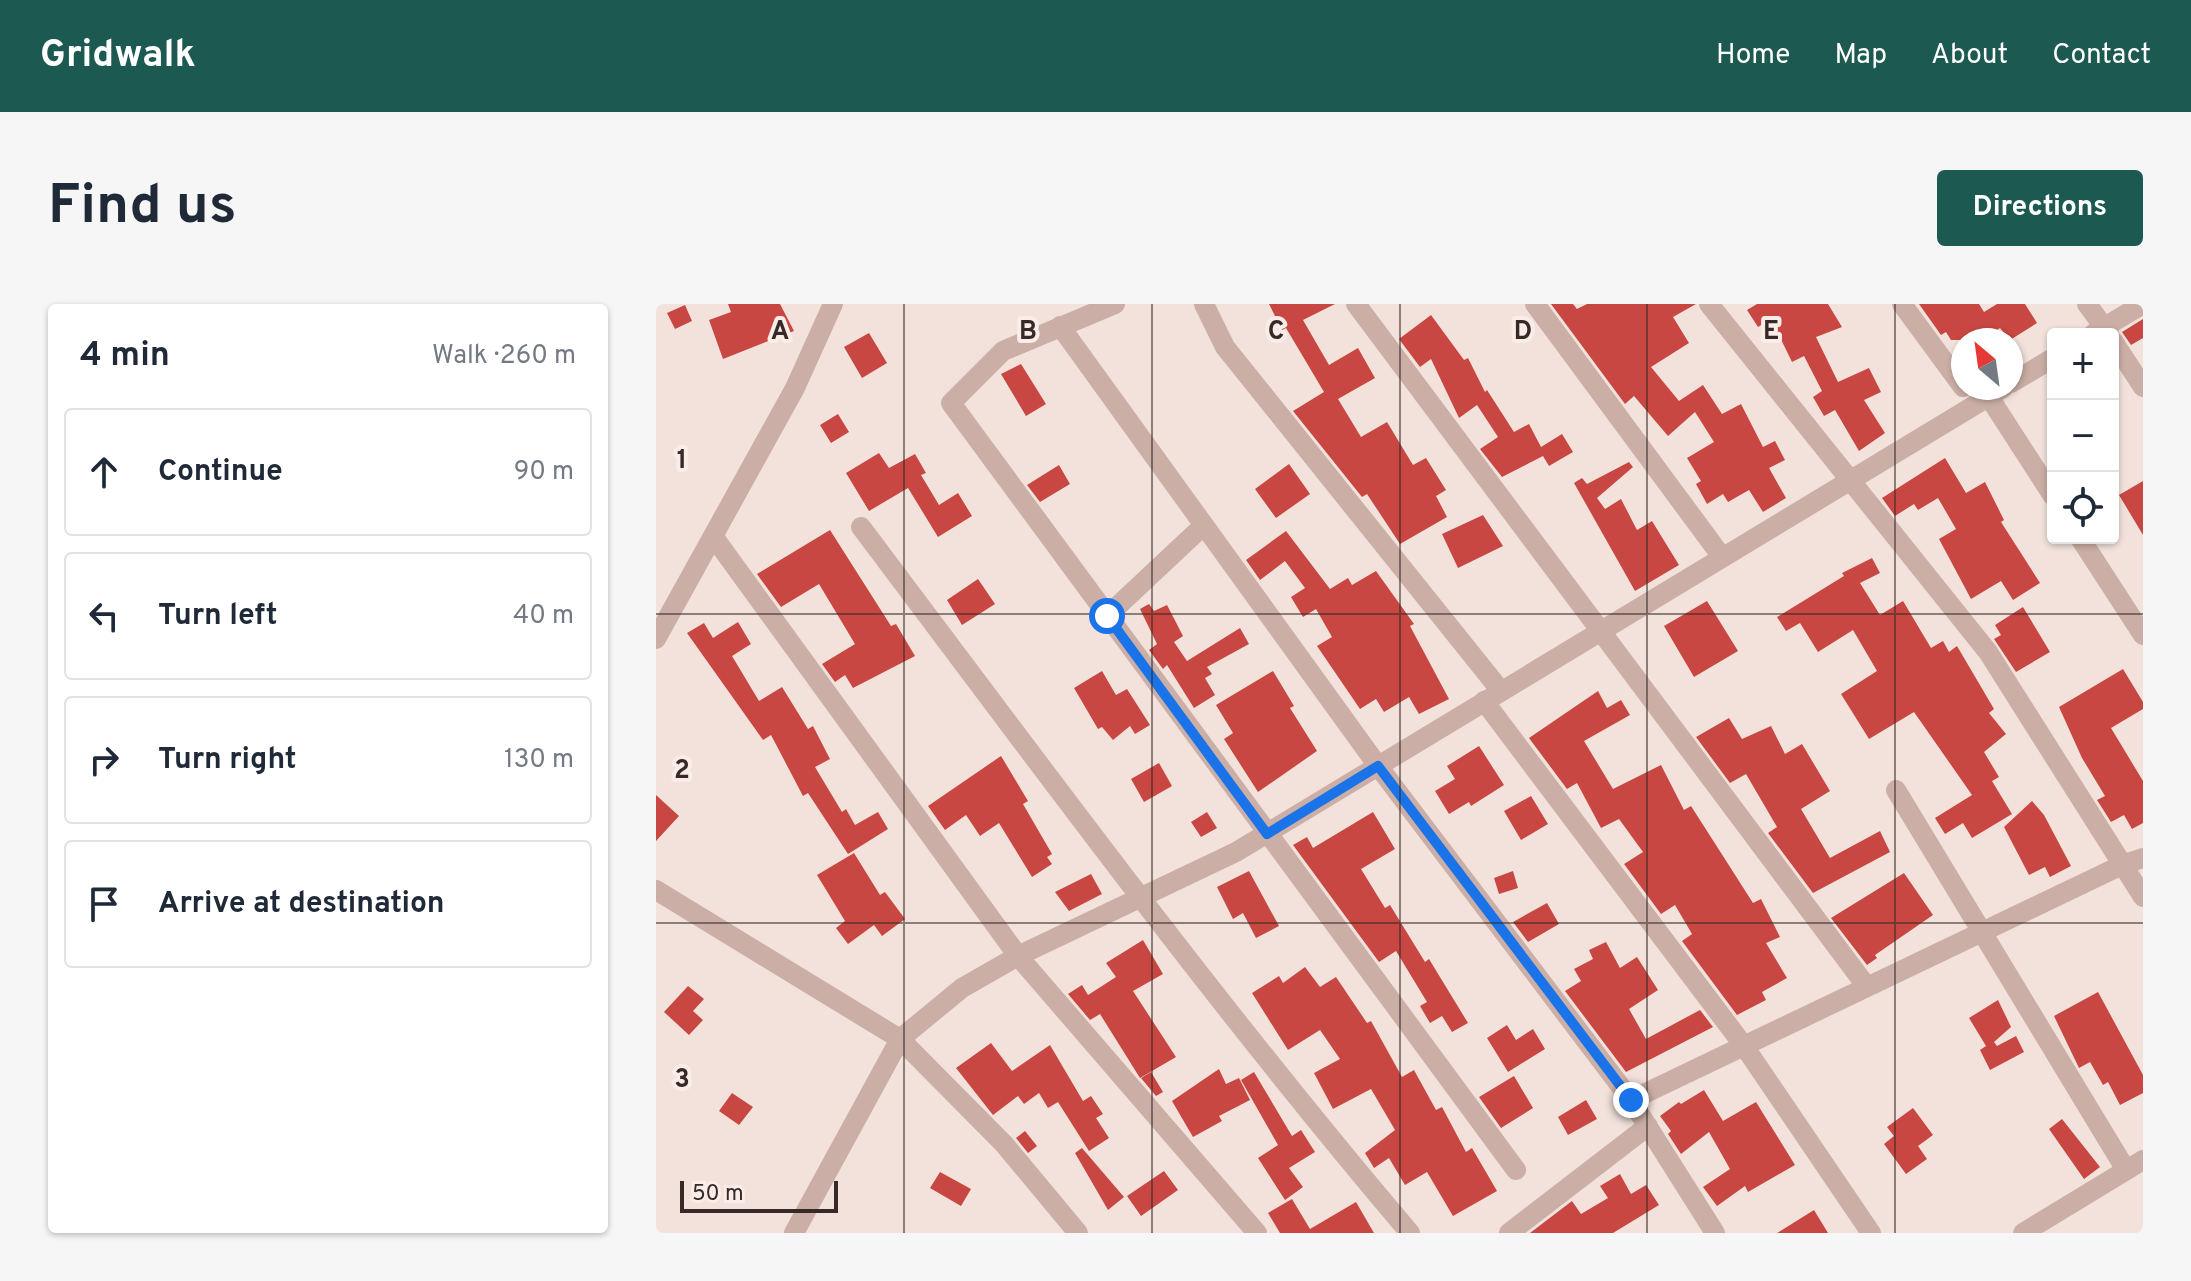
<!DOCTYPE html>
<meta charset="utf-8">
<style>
:root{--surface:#fff;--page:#f6f6f7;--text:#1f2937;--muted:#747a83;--line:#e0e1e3;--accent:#1c5950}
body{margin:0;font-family:Overpass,sans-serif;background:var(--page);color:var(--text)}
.controls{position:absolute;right:24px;top:24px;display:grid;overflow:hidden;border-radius:8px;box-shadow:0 2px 6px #0004}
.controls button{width:72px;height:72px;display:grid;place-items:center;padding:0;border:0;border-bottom:2px solid var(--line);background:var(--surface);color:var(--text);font:40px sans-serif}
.compass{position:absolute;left:1295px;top:24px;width:72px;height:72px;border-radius:50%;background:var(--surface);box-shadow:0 2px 6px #0004;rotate:331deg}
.scale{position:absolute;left:24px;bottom:20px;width:158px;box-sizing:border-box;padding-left:8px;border:4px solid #372927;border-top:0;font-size:22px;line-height:28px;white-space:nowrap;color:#372927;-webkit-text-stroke:6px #faede7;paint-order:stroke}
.stop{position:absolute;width:24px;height:24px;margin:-18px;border:6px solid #1a73e8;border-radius:50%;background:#fff}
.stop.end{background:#1a73e8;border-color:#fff;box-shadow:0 2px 8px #0008}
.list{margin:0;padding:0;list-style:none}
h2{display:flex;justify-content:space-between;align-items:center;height:104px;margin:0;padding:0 32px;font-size:34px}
h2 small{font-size:26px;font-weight:400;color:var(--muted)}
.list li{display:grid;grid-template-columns:52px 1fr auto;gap:24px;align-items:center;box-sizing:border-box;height:128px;margin:0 16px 16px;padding:0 16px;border:2px solid var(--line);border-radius:8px}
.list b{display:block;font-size:30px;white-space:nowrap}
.list em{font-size:26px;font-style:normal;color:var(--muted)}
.icon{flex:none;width:44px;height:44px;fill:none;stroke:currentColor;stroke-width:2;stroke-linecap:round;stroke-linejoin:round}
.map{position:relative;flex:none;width:1487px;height:929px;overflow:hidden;border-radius:8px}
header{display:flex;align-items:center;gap:48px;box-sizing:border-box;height:112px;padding:0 40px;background:var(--accent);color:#fff}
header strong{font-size:38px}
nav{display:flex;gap:44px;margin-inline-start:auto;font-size:28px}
.intro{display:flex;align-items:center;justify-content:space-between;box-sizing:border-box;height:192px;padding:0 48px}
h1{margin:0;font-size:56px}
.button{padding:20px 36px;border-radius:8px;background:var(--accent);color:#fff;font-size:28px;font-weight:700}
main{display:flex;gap:48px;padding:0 48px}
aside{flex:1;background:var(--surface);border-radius:8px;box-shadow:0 2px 6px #0004}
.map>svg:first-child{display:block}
</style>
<header>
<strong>Gridwalk</strong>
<nav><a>Home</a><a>Map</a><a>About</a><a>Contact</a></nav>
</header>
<div class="intro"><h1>Find us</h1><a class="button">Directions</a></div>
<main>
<aside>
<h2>4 min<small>Walk · 260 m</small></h2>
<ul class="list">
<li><svg class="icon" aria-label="ahead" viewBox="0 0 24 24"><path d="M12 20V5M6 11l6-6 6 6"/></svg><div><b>Continue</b></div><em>90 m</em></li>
<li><svg class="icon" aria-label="left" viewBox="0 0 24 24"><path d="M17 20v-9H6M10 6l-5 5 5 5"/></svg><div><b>Turn left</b></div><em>40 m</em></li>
<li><svg class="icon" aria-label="right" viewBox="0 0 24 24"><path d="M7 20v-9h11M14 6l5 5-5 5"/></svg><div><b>Turn right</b></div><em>130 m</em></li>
<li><svg class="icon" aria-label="arrive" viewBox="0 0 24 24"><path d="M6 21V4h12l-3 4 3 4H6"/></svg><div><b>Arrive at destination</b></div></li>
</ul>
</aside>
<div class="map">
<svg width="1487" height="929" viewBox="0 0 1487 929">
<rect width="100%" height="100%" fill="#f2e2db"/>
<path fill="#c94742" d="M 72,0 L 124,0 L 138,27 L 67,55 L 53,16 L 75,8 Z
M 613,0 L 679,0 L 647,16 L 673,61 L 702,44 L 719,74 L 682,95 L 705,133 L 731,118 L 757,161 L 770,154 L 790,186 L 780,192 L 791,213 L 744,240 L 711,190 L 706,193 L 637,107 L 668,88 L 630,24 L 626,26 Z
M 895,0 L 917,0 L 921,5 L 931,0 L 1040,0 L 1017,13 L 1033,39 L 995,63 L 1023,97 L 1047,81 L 1066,110 L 1085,100 L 1107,143 L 1119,137 L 1129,156 L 1113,164 L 1130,194 L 1107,208 L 1093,186 L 1072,198 L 1067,190 L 1051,200 L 1040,180 L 1045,177 L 1031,154 L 1058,138 L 1039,108 L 1012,132 L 978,92 L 969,100 Z
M 1101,0 L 1172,0 L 1186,23 L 1160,33 L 1182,78 L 1213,64 L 1225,88 L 1208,96 L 1229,129 L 1203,147 L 1179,106 L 1168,112 L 1157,93 L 1166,87 L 1148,52 L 1136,58 L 1115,15 L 1102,23 L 1091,6 Z
M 1263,0 L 1323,0 L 1328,8 L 1341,0 L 1369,0 L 1381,19 L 1354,36 L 1344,24 L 1325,36 L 1295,36 L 1290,28 L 1285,31 Z
M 29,1 L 36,17 L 19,25 L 11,9 Z
M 775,11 L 808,56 L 812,54 L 829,88 L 831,86 L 858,128 L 873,120 L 885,143 L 906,130 L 917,148 L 893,162 L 887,152 L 846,173 L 824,145 L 842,133 L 821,101 L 803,114 L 775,55 L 764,63 L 743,35 Z
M 1487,15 L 1487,34 L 1475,41 L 1466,28 Z
M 213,29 L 231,59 L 206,74 L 188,43 Z
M 365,60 L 390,100 L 370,112 L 345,70 Z
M 182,110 L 193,128 L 175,139 L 164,121 Z
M 223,149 L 233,164 L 259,150 L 270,169 L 265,171 L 283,201 L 302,189 L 316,212 L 282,233 L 252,184 L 213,207 L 190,169 Z
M 1289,154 L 1310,189 L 1329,178 L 1348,216 L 1345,218 L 1384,279 L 1357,296 L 1345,277 L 1315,295 L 1283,235 L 1300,225 L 1282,194 L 1262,206 L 1258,200 L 1239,212 L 1226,194 Z
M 973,158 L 977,163 L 941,194 L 949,205 L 965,195 L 981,226 L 996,217 L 1023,261 L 979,287 L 918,179 L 926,174 L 931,180 Z
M 633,160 L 654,190 L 620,214 L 599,185 Z
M 403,161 L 414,180 L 384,198 L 371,181 Z
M 1487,177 L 1487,231 L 1463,191 Z
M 827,211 L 847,242 L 802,264 L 786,230 Z
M 174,226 L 235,322 L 240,320 L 259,352 L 197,384 L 189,371 L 179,378 L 166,360 L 199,340 L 163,280 L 125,303 L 101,270 Z
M 630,227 L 674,285 L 692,274 L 696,281 L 720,267 L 758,320 L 754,322 L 793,395 L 763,410 L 753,393 L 728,408 L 720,395 L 704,405 L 661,342 L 676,333 L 660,305 L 647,313 L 635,293 L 649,284 L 629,257 L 604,276 L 590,256 Z
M 1216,254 L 1224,269 L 1204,279 L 1224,311 L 1247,297 L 1275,344 L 1287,337 L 1293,348 L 1301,342 L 1338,405 L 1333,409 L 1350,430 L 1328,448 L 1343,473 L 1336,477 L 1356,510 L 1316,534 L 1307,519 L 1289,530 L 1279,514 L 1316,491 L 1258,408 L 1213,435 L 1185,390 L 1221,367 L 1197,326 L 1162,348 L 1144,319 L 1130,327 L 1121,313 L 1188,272 L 1186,269 Z
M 322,275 L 339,300 L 306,321 L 291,296 Z
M 1051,297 L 1082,347 L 1038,373 L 1008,322 Z
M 493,300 L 498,307 L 511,301 L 527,332 L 518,338 L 531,357 L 584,324 L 593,340 L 551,363 L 556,370 L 549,374 L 559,391 L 538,404 L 511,361 L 507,365 L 493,346 L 501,340 L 484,305 Z
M 1367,303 L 1394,348 L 1360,368 L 1338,335 L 1345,331 L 1339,321 Z
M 82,318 L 95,340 L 76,352 L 103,397 L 126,383 L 152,425 L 157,422 L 174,455 L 159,463 L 186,508 L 190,505 L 199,521 L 222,508 L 232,525 L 192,550 L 152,489 L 147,492 L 115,431 L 107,436 L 31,329 L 48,319 L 57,334 Z
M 1467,365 L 1487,398 L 1487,405 L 1455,424 L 1487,477 L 1487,519 L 1476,525 L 1468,511 L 1455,518 L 1441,496 L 1449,492 L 1426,454 L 1403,403 Z
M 446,367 L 460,391 L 471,385 L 494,421 L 479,430 L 474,422 L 457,436 L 446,423 L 442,425 L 418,384 Z
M 617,367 L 638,402 L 634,404 L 661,447 L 602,488 L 568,435 L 577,429 L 560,401 Z
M 942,387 L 951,404 L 965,396 L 974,411 L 928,437 L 957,485 L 1005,461 L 1028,506 L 1035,502 L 1097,599 L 1105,595 L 1124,633 L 1110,639 L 1131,674 L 1106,688 L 1110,696 L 1081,711 L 1026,637 L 1036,630 L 1019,601 L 1005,610 L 968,560 L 987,548 L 963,515 L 945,524 L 921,479 L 911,485 L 873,434 Z
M 1073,414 L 1086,435 L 1115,422 L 1129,450 L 1146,440 L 1174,487 L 1145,505 L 1174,554 L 1224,527 L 1234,548 L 1157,589 L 1112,529 L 1121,523 L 1090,470 L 1074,479 L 1040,433 Z
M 823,442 L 848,481 L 815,502 L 813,498 L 793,510 L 779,487 L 799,475 L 791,462 Z
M 345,452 L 372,497 L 367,500 L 396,550 L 391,553 L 396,560 L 376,573 L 343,519 L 324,532 L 310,511 L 289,526 L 272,502 Z
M 503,459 L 516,482 L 488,498 L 475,475 Z
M 0,491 L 23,512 L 0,537 Z
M 875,492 L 892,520 L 865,536 L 848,507 Z
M 1376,497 L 1388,511 L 1415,562 L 1394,573 L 1389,563 L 1373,571 L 1348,523 Z
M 551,508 L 561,524 L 545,533 L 535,518 Z
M 717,508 L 739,545 L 705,565 L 729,604 L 734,601 L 769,658 L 773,655 L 812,719 L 796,728 L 786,712 L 774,719 L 764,702 L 771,698 L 740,647 L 723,658 L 637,541 L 651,533 L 657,544 Z
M 198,549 L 224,591 L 229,588 L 249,615 L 226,632 L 218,621 L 192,640 L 180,624 L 189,617 L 161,571 Z
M 593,567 L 623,622 L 600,634 L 587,609 L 577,615 L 561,583 Z
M 857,567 L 862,584 L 843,590 L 838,574 Z
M 1248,569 L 1277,611 L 1219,651 L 1221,654 L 1211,661 L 1175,614 Z
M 435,570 L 446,590 L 413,607 L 399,588 Z
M 891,599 L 903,620 L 872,638 L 857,618 Z
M 487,636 L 507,670 L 477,687 L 520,753 L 484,774 L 444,710 L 434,716 L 412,690 L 426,681 L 432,691 L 460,673 L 450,659 Z
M 950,638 L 964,664 L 981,653 L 1002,686 L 973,705 L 990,735 L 1044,706 L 1057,723 L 970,768 L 909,687 L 925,677 L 918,665 L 937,655 L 933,646 Z
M 649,663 L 664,683 L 680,673 L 711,719 L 715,717 L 746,773 L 758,766 L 780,806 L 786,803 L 810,848 L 816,844 L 841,887 L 797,912 L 771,868 L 749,881 L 733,854 L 718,864 L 709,849 L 739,826 L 715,785 L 677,805 L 658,769 L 684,755 L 664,726 L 632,746 L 596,689 L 623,672 L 627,679 Z
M 32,682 L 48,695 L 37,707 L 47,716 L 33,731 L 8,708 Z
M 1442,688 L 1487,771 L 1487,789 L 1464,801 L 1452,778 L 1447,781 L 1434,758 L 1423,764 L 1398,712 Z
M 1342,696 L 1355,723 L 1338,738 L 1341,742 L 1360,732 L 1368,748 L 1334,766 L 1324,746 L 1330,742 L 1313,714 Z
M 851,721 L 860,736 L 877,725 L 889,745 L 852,768 L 831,734 Z
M 335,739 L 356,767 L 394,741 L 427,797 L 435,792 L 447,810 L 440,814 L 453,834 L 433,847 L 402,798 L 392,804 L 383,789 L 368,800 L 362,792 L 337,811 L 300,764 Z
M 563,765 L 570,780 L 583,774 L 594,796 L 563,812 L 566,817 L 537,833 L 516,797 Z
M 495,768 L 507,788 L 500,792 L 485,774 Z
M 598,768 L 636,832 L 645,826 L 659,848 L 633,864 L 647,883 L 629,896 L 602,854 L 622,841 L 585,776 Z
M 858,772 L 877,804 L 845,824 L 823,793 Z
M 1048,786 L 1067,817 L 1100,798 L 1139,861 L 1092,888 L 1089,882 L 1061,902 L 1047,883 L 1074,865 L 1053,828 L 1025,850 L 1012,830 L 1015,827 L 1004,812 L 1023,798 L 1025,800 Z
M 76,789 L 97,803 L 83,821 L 63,807 Z
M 930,796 L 941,815 L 912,831 L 902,813 Z
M 1257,804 L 1277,831 L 1262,842 L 1271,855 L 1250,870 L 1228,840 L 1238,832 L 1231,823 Z
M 1406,815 L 1444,863 L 1428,875 L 1393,825 Z
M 369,827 L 381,842 L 372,849 L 360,834 Z
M 426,844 L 468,893 L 452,906 L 419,849 Z
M 508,867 L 522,886 L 485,912 L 471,892 Z
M 284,868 L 315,885 L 305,902 L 274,884 Z
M 964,870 L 975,890 L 990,881 L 1003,901 L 957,929 L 874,929 L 916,897 L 925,910 L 952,894 L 944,882 Z
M 636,895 L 654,925 L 700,898 L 718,929 L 624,929 L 612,909 Z
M 1158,906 L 1172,929 L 1121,929 Z"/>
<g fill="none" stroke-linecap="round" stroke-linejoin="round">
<path stroke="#cbafa6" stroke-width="20" d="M 459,0 L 347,47 L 295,99 L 860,866
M 548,0 L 569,43 L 845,387
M 700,0 L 1211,683
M 879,0 L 1066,253
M 1053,0 L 1332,348 L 1487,593
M 1246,0 L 1307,83
M 1431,0 L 1453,30
M 404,22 L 722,462 L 975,796 L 1059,929
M 1457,37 L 1487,83
M 1333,93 L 1397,192
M 205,223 C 384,461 561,702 754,929
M 57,232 L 362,652 L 601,929
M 1424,234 L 1487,331
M 451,312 L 548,221
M 0,335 L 139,84 L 177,0
M 828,397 L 1088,742 L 1215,929
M 1240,486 L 1470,866
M 0,586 L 244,735 L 348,840 L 422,929
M 975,796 L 1466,561 L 1487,554
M 853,929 L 992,822
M 1367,929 L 1487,856"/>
<path stroke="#cbafa6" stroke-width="20" d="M 1437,30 L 1487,0
M 1355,79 L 1397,54
M 138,929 L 244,735 L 306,684 L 362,652 L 580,548 L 1347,84"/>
</g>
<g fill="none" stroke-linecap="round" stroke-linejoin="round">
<path stroke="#1a73e8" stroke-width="10" d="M 451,312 L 611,530 L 722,462 L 975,796"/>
</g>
<path fill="none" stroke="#372927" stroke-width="2" stroke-opacity="0.55" d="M 248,0 L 248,929M 496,0 L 496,929M 744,0 L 744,929M 991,0 L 991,929M 1239,0 L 1239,929M 0,310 L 1487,310M 0,619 L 1487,619"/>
<g font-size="26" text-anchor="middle" font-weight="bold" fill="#372927" stroke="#faede7" stroke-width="8" stroke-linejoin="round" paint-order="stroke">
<text x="124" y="35">A</text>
<text x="372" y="35">B</text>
<text x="620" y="35">C</text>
<text x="867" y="35">D</text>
<text x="1115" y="35">E</text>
<text x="26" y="164">1</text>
<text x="26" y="474">2</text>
<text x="26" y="783">3</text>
</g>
</svg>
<div class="controls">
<button>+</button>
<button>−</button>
<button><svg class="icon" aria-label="locate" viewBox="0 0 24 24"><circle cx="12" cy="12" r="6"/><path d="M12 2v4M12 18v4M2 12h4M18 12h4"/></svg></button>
</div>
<svg class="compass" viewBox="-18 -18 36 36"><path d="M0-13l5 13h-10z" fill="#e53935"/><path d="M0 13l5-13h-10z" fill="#747a83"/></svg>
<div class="scale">50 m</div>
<div class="stop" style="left:451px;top:312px"></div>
<div class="stop end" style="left:975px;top:796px"></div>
</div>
</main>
